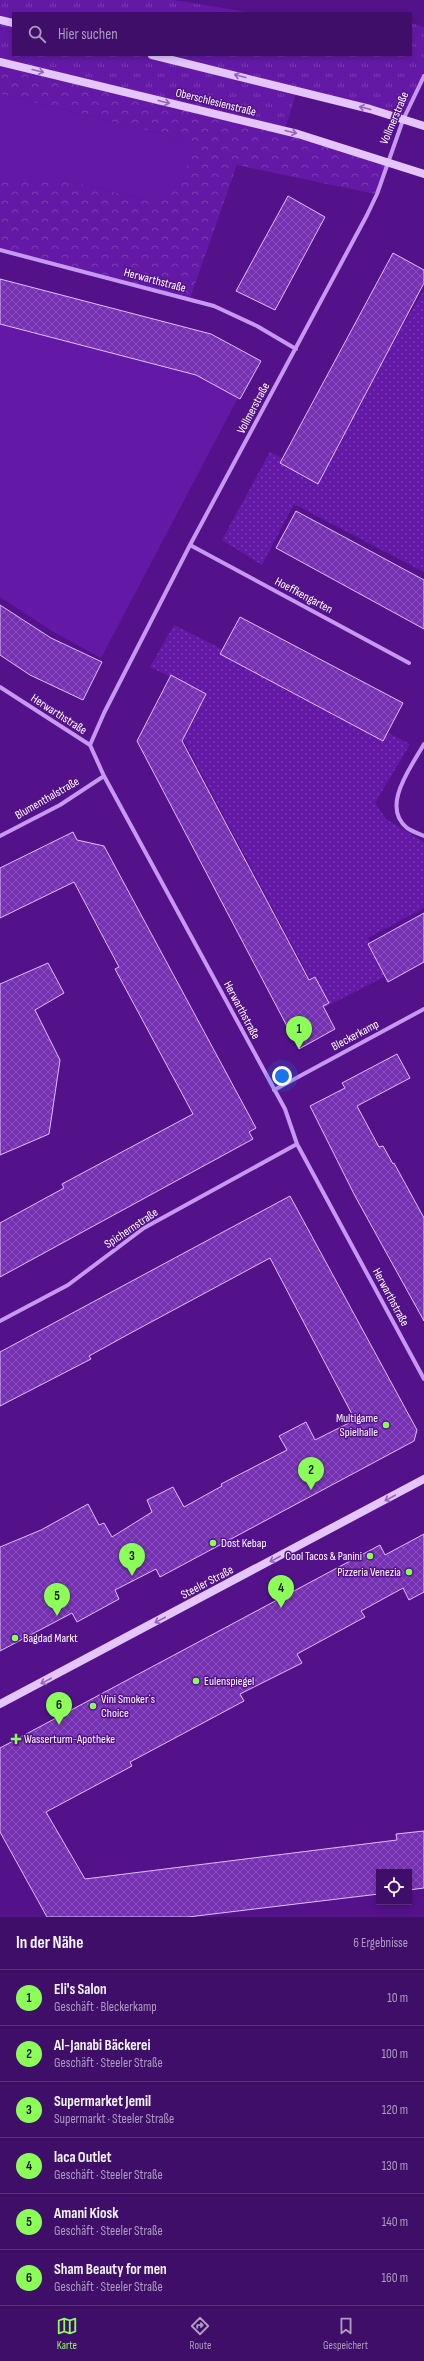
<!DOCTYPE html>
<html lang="de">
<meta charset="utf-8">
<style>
:root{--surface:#3e0e68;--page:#45176e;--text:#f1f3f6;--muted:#ad9cc0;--line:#572e7c;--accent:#8bff58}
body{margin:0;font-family:"Sofia Sans Condensed",sans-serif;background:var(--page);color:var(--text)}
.controls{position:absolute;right:12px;bottom:12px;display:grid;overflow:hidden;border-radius:0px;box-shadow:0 2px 6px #0003}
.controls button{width:36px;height:36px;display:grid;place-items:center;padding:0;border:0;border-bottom:1px solid var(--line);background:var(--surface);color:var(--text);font:20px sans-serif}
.you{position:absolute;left:282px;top:1076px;width:14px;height:14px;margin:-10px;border:3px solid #fff;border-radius:50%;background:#1a73e8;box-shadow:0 0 0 6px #1a73e833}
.badge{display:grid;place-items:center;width:26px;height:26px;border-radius:50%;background:var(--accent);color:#111;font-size:13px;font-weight:700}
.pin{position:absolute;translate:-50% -33px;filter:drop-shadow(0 1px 2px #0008)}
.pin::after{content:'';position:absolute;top:21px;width:14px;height:12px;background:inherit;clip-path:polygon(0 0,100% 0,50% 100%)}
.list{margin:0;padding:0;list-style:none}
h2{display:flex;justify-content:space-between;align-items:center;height:52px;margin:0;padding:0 16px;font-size:17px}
h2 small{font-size:13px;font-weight:400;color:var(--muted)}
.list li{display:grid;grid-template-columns:26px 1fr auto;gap:12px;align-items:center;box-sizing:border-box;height:56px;padding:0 16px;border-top:1px solid var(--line)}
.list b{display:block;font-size:15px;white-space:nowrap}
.list p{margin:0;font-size:13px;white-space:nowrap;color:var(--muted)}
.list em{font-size:13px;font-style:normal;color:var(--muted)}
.icon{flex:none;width:22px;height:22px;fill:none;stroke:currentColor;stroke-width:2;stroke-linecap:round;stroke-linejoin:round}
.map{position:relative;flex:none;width:424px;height:1917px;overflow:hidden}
.search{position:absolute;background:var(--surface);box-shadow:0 2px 6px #0003;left:12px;right:12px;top:12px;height:44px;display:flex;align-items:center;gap:10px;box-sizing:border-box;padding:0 14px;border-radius:0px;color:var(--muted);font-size:15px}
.sheet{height:388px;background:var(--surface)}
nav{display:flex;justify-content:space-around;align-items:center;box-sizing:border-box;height:56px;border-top:1px solid var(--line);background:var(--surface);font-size:11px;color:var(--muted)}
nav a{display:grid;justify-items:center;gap:2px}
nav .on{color:var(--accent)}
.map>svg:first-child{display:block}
</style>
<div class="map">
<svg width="424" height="1917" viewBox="0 0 424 1917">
<defs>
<pattern id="grass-tufts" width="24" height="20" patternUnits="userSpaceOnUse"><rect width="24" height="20" fill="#6319a5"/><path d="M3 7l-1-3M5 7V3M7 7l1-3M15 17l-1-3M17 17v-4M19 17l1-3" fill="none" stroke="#7a3cb2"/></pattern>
<pattern id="forest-crowns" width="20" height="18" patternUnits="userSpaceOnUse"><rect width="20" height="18" fill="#6319a5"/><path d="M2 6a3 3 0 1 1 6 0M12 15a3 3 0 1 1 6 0" fill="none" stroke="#7a3cb2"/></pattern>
<pattern id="garden-dots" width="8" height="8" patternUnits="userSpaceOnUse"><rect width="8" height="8" fill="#6319a5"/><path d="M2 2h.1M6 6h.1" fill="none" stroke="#7a3cb2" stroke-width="1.8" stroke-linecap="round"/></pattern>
<pattern id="building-cross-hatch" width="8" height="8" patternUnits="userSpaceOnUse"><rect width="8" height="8" fill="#7531b1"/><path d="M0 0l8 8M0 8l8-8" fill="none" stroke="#8a50bd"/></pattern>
</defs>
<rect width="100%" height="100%" fill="#53128a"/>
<path fill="url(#grass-tufts)" d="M 0,0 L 174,0 L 253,13 L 13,13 L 13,21 L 0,18 Z
M 0,21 L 13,24 L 13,55 L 147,55 L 240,77 L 296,93 L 285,129 L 0,60 Z
M 411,23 L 424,27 L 424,73 L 402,119 L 157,55 L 411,55 Z"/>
<path fill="url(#forest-crowns)" d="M 0,64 L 299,137 L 386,162 L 375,194 L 237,165 L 189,301 L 0,249 L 0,177 L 53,177 L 154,202 L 194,142 L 0,94 Z"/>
<path fill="#6319a5" d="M 0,94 L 194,142 L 183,181 L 154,202 L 53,177 L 0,177 Z
M 0,318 L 198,367 L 241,392 L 101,658 L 52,631 L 0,597 Z"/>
<path fill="url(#garden-dots)" d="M 424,290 L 424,572 L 294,504 L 262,565 L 222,540 L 270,452 L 314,475 Z
M 174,625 L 410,744 L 375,803 L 386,819 L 424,842 L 424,908 L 368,938 L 388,975 L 325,1007 L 179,731 L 201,692 L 150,667 Z"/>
<path fill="url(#building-cross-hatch)" stroke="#dfbffc" d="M 288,196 L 325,217 L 275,310 L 236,291 Z
M 393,253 L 424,270 L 424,283 L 318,484 L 280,463 Z
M 0,279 L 211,334 L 261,361 L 240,399 L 196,375 L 0,324 Z
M 296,511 L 424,580 L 424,629 L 276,548 Z
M 0,605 L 51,638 L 102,662 L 83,700 L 30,675 L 0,655 Z
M 240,617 L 403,703 L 383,741 L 220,654 Z
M 171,675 L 206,694 L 182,741 L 309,980 L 315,977 L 329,1003 L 323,1006 L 335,1029 L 299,1049 L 137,741 Z
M 73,832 L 77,840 L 104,846 L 256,1128 L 249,1132 L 253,1139 L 0,1277 L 0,1223 L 64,1188 L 62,1184 L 193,1114 L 115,969 L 119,967 L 74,882 L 0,918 L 0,868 Z
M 424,913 L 424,962 L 388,982 L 368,944 Z
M 48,963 L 64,993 L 35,1010 L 60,1060 L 49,1134 L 0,1155 L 0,984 Z
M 397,1054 L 410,1078 L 357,1106 L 379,1147 L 383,1146 L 393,1164 L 394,1163 L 424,1218 L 424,1321 L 355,1196 L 310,1106 L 345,1088 L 342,1083 Z
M 290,1196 L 417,1430 L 414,1441 L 160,1577 L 156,1569 L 115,1590 L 119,1599 L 77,1622 L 72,1613 L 0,1651 L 0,1547 L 41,1530 L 88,1504 L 99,1525 L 104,1523 L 112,1537 L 152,1512 L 147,1500 L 173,1487 L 184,1507 L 222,1486 L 221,1484 L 287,1450 L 279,1436 L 306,1422 L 315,1440 L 355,1420 L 270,1258 L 127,1335 L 89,1356 L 91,1359 L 0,1406 L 0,1352 Z
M 424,1534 L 424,1592 L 409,1600 L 403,1588 L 361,1611 L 365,1617 L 297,1654 L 302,1663 L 240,1694 L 244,1701 L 130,1762 L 132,1766 L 46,1812 L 85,1879 L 397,1840 L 396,1834 L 424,1831 L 424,1888 L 409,1890 L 409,1872 L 379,1872 L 379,1894 L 188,1917 L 47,1917 L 0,1832 L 0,1748 L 380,1545 L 385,1555 Z"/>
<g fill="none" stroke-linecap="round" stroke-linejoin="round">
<path stroke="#c798f1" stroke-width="4" d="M 0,250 L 214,306 L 257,326 L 296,349
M 190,545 L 409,663
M 0,687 L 90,745 L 104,776 L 285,1109 L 297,1144 L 424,1379
M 424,744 C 412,766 380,806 407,828 C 412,831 419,834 424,836
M 90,745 L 104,713 L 190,545 L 367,215 L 377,194 L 403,120 L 424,76
M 0,836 L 60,805 L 104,776
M 274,1090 L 424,1009
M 0,1321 L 68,1285 L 144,1228 L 297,1144"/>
<path stroke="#e4c6fc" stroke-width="8" d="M 0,20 L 13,23
M 152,55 L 370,109 L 424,126
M 0,62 L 298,134 L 424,174
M 0,1704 L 424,1479"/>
</g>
<defs><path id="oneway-shaft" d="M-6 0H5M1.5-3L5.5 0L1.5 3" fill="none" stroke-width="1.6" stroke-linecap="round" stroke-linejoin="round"/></defs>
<g stroke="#9463bd">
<use href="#oneway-shaft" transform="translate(38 71) rotate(14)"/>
<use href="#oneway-shaft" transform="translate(240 76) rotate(-166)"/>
<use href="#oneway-shaft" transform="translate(164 102) rotate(14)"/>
<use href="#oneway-shaft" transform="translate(365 108) rotate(-166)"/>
<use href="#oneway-shaft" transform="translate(291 132) rotate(14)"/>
<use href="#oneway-shaft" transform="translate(390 1498) rotate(152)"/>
<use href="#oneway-shaft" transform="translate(275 1559) rotate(152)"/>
<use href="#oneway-shaft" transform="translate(160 1620) rotate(152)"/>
<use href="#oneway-shaft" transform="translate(46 1681) rotate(152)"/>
</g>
<g fill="#8bff58" stroke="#53128a" stroke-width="1.5">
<circle cx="386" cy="1425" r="4"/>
<circle cx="213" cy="1543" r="4"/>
<circle cx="370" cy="1556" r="4"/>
<circle cx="409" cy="1572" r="4"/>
<circle cx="15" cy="1638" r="4"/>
<circle cx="196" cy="1681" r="4"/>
<circle cx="93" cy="1706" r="4"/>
<path d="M14 1733h4v4h4v4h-4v4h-4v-4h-4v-4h4z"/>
</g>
<g text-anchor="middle" stroke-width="3" stroke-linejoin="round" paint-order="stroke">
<g font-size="12" fill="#fff" stroke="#53128a">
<text transform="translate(216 102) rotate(14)" y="4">Oberschlesienstraße</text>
<text transform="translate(394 118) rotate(-67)" y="4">Vollmerstraße</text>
<text transform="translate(155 280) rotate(15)" y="4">Herwarthstraße</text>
<text transform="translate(253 408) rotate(-62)" y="4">Vollmerstraße</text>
<text transform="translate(304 595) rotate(28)" y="4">Hoeffkengarten</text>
<text transform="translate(59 714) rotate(33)" y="4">Herwarthstraße</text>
<text transform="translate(47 798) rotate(-30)" y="4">Blumenthalstraße</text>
<text transform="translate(242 1010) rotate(62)" y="4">Herwarthstraße</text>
<text transform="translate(355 1035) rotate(-28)" y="4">Bleckerkamp</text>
<text transform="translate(131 1228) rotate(-34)" y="4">Spichernstraße</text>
<text transform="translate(391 1297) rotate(62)" y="4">Herwarthstraße</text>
<text transform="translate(207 1582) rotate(-28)" y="4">Steeler Straße</text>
</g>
<g font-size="12" fill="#fff" stroke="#53128a" text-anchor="start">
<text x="378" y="1422" text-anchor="end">Multigame<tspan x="378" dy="14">Spielhalle</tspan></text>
<text x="221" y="1547">Dost Kebap</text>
<text x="362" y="1560" text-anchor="end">Cool Tacos &amp; Panini</text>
<text x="401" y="1576" text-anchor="end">Pizzeria Venezia</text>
<text x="23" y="1642">Bagdad Markt</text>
<text x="204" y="1685">Eulenspiegel</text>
<text x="101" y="1703">Vini Smoker´s<tspan x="101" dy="14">Choice</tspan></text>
<text x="24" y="1743">Wasserturm-Apotheke</text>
</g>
</g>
</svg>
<div class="controls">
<button><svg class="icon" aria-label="locate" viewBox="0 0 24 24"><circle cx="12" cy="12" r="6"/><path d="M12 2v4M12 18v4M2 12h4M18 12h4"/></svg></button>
</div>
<div class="you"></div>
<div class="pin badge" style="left:299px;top:1049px">1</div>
<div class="pin badge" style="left:311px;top:1490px">2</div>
<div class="pin badge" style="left:132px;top:1576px">3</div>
<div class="pin badge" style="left:281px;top:1608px">4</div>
<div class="pin badge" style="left:57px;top:1616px">5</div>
<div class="pin badge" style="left:59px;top:1725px">6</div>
<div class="search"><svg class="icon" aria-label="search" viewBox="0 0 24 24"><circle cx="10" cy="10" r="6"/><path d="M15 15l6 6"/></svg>Hier suchen</div>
</div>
<section class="sheet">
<h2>In der Nähe<small>6 Ergebnisse</small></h2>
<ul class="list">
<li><span class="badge">1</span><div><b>Eli's Salon</b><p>Geschäft · Bleckerkamp</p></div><em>10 m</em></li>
<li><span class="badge">2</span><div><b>Al-Janabi Bäckerei</b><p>Geschäft · Steeler Straße</p></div><em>100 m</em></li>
<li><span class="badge">3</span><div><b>Supermarket Jemil</b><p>Supermarkt · Steeler Straße</p></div><em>120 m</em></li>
<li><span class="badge">4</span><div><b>laca Outlet</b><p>Geschäft · Steeler Straße</p></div><em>130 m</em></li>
<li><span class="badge">5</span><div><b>Amani Kiosk</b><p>Geschäft · Steeler Straße</p></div><em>140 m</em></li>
<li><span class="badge">6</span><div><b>Sham Beauty for men</b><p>Geschäft · Steeler Straße</p></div><em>160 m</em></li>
</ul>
</section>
<nav>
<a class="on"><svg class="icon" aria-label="map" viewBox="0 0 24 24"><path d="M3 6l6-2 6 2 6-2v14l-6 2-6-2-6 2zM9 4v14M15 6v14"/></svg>Karte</a>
<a><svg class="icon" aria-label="directions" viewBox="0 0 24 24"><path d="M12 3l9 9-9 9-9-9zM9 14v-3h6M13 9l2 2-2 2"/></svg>Route</a>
<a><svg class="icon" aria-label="saved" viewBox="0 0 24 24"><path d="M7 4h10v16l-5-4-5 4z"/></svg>Gespeichert</a>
</nav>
